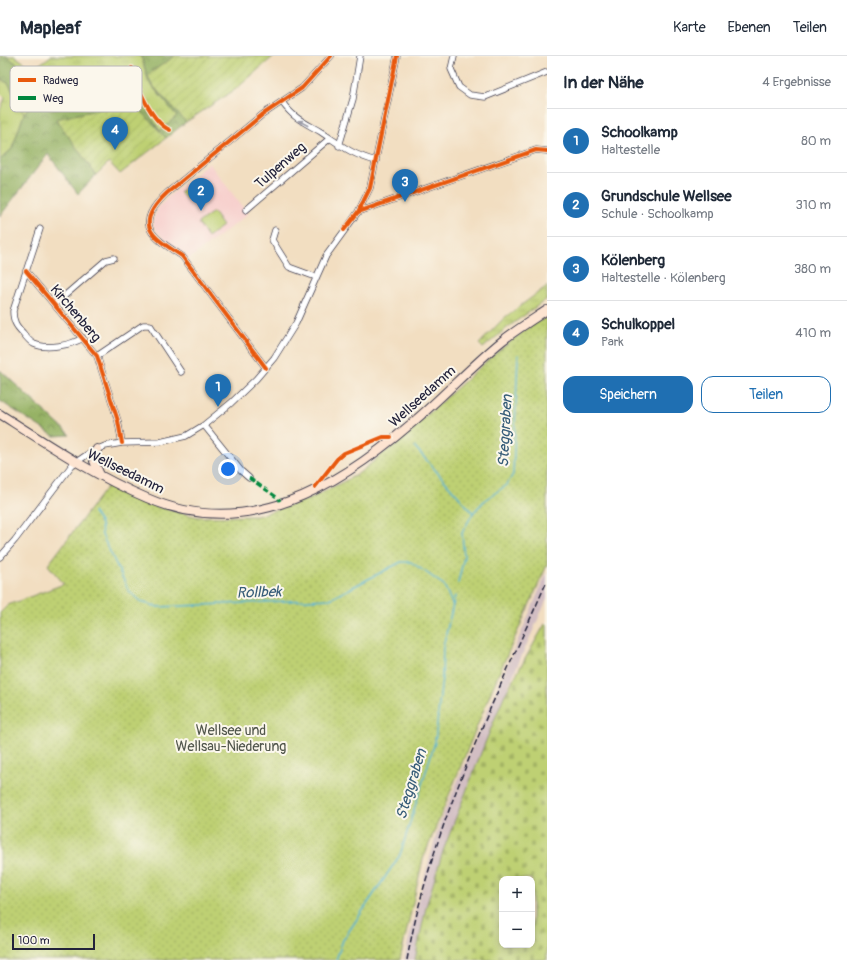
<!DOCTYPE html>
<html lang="de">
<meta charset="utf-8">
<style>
:root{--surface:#fff;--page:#f2f2f3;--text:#1f2937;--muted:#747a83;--line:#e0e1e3;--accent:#1f6fb2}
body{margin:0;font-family:Pangolin,sans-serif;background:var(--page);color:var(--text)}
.controls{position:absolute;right:12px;bottom:12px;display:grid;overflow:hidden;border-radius:8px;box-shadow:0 2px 10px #0003}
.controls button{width:36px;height:36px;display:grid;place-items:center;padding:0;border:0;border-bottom:1px solid var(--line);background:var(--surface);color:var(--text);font:20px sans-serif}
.scale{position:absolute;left:12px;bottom:10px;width:83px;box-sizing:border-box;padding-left:4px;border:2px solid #22223b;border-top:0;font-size:11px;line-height:14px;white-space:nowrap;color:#22223b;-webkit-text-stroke:3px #fbf7ec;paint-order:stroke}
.you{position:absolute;left:228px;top:413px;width:14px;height:14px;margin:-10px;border:3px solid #fff;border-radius:50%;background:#1a73e8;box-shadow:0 0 0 6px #1a73e833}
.badge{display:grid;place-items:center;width:26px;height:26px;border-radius:50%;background:var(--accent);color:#fff;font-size:13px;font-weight:700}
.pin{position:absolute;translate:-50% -33px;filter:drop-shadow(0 1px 2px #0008)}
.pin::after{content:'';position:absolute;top:21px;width:14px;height:12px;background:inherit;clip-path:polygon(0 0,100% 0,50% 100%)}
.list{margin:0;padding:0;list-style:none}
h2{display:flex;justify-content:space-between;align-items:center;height:52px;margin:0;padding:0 16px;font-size:17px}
h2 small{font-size:13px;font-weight:400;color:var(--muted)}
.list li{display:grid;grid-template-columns:26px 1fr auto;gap:12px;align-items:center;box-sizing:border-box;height:64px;padding:0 16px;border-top:1px solid var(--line)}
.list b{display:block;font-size:15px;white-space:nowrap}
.list p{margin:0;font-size:13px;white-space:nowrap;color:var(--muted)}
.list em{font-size:13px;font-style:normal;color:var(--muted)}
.actions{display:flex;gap:8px;padding:12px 16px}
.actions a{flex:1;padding:9px 0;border:1px solid var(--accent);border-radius:12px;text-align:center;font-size:14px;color:var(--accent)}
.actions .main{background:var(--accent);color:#fff}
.map{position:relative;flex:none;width:547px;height:904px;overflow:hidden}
header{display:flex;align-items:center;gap:24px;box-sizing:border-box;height:56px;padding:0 20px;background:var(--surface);border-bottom:1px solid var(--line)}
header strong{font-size:19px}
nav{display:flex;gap:22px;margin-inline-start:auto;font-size:14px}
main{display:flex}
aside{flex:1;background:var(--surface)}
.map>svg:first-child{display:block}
</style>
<header>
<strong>Mapleaf</strong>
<nav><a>Karte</a><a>Ebenen</a><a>Teilen</a></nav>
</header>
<main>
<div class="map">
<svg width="547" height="904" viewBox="0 0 547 904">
<defs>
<pattern id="grass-tufts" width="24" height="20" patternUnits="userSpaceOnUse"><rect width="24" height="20" fill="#bed073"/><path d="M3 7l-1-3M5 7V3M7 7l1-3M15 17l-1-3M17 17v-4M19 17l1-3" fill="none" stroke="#a3b264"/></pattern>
<pattern id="forest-crowns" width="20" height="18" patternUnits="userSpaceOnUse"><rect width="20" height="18" fill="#96b265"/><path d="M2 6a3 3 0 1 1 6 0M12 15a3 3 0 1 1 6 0" fill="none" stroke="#7a9054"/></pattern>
<pattern id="wetland-marsh" width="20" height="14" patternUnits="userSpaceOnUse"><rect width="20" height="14" fill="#bed073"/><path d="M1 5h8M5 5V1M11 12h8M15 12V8" fill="none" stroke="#a3b264"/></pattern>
<pattern id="cemetery-stones" width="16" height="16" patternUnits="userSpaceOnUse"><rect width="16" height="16" fill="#bed073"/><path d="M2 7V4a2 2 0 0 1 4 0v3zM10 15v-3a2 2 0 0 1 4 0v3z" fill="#a3b264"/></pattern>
<pattern id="park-dots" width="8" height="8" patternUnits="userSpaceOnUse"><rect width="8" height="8" fill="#bed073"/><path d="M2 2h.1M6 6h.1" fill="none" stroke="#a3b264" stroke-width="1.8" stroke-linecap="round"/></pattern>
<pattern id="garden-furrows" width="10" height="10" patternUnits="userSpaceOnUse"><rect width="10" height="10" fill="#bed073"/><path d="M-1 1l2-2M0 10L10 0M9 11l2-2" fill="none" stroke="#a3b264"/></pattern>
</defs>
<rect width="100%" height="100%" fill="#fbf7ec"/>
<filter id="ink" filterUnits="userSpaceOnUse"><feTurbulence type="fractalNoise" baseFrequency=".025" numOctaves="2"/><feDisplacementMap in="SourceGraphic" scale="8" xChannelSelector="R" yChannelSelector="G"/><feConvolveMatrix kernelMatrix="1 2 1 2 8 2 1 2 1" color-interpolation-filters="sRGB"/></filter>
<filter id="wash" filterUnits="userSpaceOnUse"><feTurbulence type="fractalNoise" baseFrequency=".012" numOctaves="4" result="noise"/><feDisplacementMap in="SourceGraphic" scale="16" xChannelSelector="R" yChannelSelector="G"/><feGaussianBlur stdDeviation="0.9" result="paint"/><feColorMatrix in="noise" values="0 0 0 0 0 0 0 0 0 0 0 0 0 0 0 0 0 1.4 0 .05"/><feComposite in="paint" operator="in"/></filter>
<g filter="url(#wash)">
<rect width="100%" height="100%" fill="#f2dec1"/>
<path fill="#f7d0cd" d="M 209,107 L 248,158 L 189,203 L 158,177 L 153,169 L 153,164 L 158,152 L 169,140 Z"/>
<path fill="#d2bec3" d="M 547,516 L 547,543 L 504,640 L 443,795 L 426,851 L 415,904 L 404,904 L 417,847 L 440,766 Z"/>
<path fill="url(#grass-tufts)" stroke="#707957" d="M 6,0 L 15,0 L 33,13 L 51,0 L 141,0 L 149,26 L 177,60 L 160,75 L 130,28 L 128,16 L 97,11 L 94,24 L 69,26 L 57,22 L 42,22 L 41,18 L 31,18 Z
M 0,22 L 9,28 L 24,58 L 12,93 L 0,104 L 0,54 L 5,42 L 0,37 Z
M 547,230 L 547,243 L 508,271 L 483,292 L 479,288 L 504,262 Z"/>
<path fill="url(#forest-crowns)" stroke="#5c6a50" d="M 0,0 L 6,0 L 31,18 L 42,18 L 42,22 C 33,31 24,34 15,41 L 9,28 L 0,22 Z
M 141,0 L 175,0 L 147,19 L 154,31 L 186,66 L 166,82 L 133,46 L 56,63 L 96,119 L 78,138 L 48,98 L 0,160 L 0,104 L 12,93 L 24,58 L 32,45 L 90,46 L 107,43 L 94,24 L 97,11 L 102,10 L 128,16 L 130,28 L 160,75 L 177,60 L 149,26 Z
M 0,314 L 70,379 L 54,380 L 0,345 Z"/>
<path fill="url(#wetland-marsh)" stroke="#707957" d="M 42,22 L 57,22 L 69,26 L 94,24 L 108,43 L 52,54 L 32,45 L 24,58 L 15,41 C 24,34 33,31 42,22 Z"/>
<path fill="url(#cemetery-stones)" stroke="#707957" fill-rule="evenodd" d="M 545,568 L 547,568 L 547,904 L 415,904 L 426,851 L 443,795 L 481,697 L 504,640 ZM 502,823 L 532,823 L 532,889 L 502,889 Z"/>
<path fill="url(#park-dots)" stroke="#707957" d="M 186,131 L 193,140 L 187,144 L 180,136 Z
M 547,261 L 547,509 L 493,631 L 423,803 L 400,904 L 0,904 L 0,557 L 8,549 L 64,528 L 48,509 L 108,429 L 146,448 L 198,461 L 257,460 L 310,443 L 358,418 L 397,386 L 497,296 L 532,269 Z"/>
<path fill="url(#garden-furrows)" stroke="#707957" d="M 175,0 L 274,0 L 236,33 L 186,66 L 154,31 L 147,19 Z
M 133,46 L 166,82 L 120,118 L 109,106 L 96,119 L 56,63 Z"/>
<path fill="#bed073" stroke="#707957" d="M 213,156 L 223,170 L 208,181 L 198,167 Z"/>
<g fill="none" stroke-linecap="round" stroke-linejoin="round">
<path stroke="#55b4d3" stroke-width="1.5" d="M 415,391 L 473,457
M 93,456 L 101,468 L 102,479 L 129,535 L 141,546 L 158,551 L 330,543 L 401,506 L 411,506 L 444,529 L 453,550
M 458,527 L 464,501 L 462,477 L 473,457 L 486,443 L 507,429 L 513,418 L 518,299
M 336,904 L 343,884 L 400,799 L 435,686 L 442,621 L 443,591 L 455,540"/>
</g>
</g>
<g filter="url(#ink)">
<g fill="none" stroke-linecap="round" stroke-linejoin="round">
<defs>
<path id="street" d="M 454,0 L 451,13 L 459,31 L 470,39 L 485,41 L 547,16
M 282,46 C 294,63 304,66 321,76 C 342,90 351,98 376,105
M 339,90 L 353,43 L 360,0
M 246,154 L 329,83
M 358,156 L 536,94 L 547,95
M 40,173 L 13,255 C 13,265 16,270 23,277 C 26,281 30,286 34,288 C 47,294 71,289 83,282
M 275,174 L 272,184 L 289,211 L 316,221
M 26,215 L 97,300 L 118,365 L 122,387
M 55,248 L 106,204 L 114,202
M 97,300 L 143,269 L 150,269 L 181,316
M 266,312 L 182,200 C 151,180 133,169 167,137 L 262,59 L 302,32 L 331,0
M 204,369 L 241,415 L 249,422
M 0,501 L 15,484 L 72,409 L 91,396 L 105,390 L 122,387 L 160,386 L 186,380 L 204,369 L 231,347 L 256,323 L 274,302 L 296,267 L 326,200 L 358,156 L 370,132 L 397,0"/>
<path id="secondary" d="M 0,358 C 47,388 95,420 147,442 C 247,486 338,431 412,367 C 443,341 470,311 502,285 C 516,274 532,264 547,254
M 97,393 L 94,405 L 100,419"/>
</defs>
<use href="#street" stroke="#413e4f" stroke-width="7"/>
<use href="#secondary" stroke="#413e4f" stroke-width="10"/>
<use href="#street" stroke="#fff" stroke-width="5.5"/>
<use href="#secondary" stroke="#fde4d1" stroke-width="8"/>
<path stroke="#22223b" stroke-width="1.5" stroke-dasharray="6 3" stroke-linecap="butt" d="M 407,904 C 431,771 493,648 547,525"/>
<path stroke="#00873e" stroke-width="3" stroke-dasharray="6 3" stroke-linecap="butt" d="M 249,422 L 278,442 L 280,445"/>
<defs>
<path id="cycleway" d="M 132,12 C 136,29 152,67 170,74
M 358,156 L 536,94 L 547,95
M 344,174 L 358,156 L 370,132 L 397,0
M 26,215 L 97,300 L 118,365 L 122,387
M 266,312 L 182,200 C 151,180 133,169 167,137 L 262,59 L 302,32 L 331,0
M 315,431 L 337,403 L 344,397 L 383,381 L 391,381"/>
</defs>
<use href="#cycleway" stroke="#fbf7ec" stroke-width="6"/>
<use href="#cycleway" stroke="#e8590c" stroke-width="4"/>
</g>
<defs><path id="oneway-solid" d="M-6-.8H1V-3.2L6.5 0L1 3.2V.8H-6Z"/></defs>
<use fill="#9c9ca7" href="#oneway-solid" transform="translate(303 67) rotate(-152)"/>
</g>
<g text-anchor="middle" stroke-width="4" stroke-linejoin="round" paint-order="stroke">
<g font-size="14" fill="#22223b" stroke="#fbf7ec">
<text transform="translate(280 109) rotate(-41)" y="5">Tulpenweg</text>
<text transform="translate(76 257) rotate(50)" y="5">Kirchenberg</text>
<text transform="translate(422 340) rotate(-42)" y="5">Wellseedamm</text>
<text transform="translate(126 415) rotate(26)" y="5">Wellseedamm</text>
</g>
<g font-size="14" fill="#51564c" stroke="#fbf7ec">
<text x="231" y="679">Wellsee und<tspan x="231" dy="16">Wellsau-Niederung</tspan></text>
</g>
<g font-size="15" font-style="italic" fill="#365c78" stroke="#fbf7ec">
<text transform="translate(505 375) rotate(-87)" y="5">Steggraben</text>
<text transform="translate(259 536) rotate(-2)" y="5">Rollbek</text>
<text transform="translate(411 728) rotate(-73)" y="5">Steggraben</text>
</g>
</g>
<rect x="10" y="10" width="132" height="46" rx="6" fill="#fbf7ec" stroke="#bab7b7" stroke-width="1"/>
<rect x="18" y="22" width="18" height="4" fill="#e8590c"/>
<rect x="18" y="40" width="18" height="4" fill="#00873e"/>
<g font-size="11" fill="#22223b">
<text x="43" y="28">Radweg</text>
<text x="43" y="46">Weg</text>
</g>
</svg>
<div class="controls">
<button>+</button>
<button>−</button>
</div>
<div class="scale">100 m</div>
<div class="you"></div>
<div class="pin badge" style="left:218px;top:351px">1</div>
<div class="pin badge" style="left:201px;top:155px">2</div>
<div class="pin badge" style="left:405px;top:146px">3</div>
<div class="pin badge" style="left:115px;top:94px">4</div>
</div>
<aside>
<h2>In der Nähe<small>4 Ergebnisse</small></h2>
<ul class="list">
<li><span class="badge">1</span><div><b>Schoolkamp</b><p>Haltestelle</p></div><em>80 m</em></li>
<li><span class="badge">2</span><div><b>Grundschule Wellsee</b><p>Schule · Schoolkamp</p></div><em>310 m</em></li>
<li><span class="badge">3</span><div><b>Kölenberg</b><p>Haltestelle · Kölenberg</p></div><em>380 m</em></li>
<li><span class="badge">4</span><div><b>Schulkoppel</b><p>Park</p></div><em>410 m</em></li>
</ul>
<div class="actions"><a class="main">Speichern</a><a>Teilen</a></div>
</aside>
</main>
